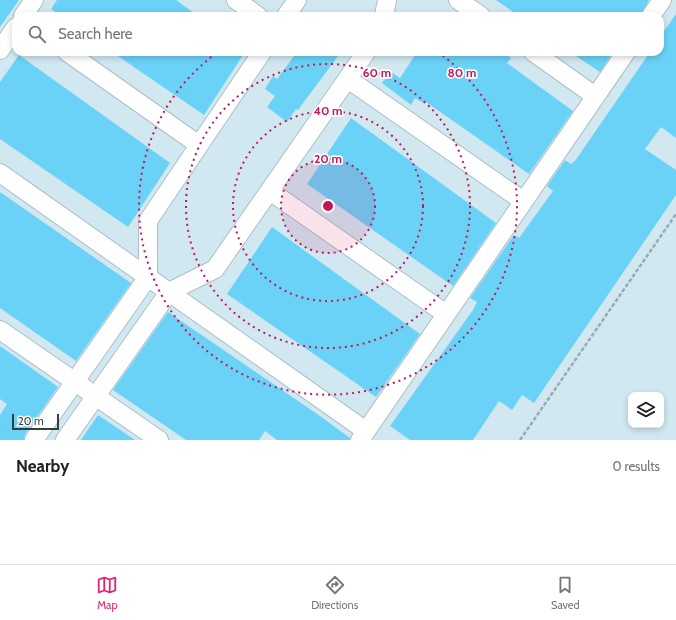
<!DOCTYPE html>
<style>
:root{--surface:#fff;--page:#f2f2f2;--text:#222;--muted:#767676;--line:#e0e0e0;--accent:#db2777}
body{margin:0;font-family:Cabin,sans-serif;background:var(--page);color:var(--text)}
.controls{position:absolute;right:12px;bottom:12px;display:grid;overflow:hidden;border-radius:8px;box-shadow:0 2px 6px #0003}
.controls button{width:36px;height:36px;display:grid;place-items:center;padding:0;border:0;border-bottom:1px solid var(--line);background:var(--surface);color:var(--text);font:20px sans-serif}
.scale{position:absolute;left:12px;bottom:10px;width:47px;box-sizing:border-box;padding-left:4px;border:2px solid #343d41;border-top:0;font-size:11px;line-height:14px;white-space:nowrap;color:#343d41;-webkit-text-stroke:3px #fff;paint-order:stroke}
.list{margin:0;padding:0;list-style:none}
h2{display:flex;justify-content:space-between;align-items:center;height:52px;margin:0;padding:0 16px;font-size:17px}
h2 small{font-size:13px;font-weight:400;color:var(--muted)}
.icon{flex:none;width:22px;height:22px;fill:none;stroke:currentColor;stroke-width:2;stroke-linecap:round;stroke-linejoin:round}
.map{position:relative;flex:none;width:676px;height:440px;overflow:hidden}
.search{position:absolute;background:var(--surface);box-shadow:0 2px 6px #0003;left:12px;right:12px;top:12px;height:44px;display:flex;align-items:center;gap:10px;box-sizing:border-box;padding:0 14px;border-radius:12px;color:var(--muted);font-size:15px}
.sheet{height:124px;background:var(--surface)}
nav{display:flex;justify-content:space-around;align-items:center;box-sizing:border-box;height:56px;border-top:1px solid var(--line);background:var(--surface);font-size:11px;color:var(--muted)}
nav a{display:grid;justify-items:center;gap:2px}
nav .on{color:var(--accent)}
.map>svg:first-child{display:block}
</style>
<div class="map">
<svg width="676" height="440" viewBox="0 0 676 440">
<rect width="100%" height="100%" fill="#d1e8f1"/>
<path fill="#6ad2f6" d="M 0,0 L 19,0 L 0,27 Z
M 57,0 L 176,0 L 198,16 L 62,16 L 51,9 Z
M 496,0 L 649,0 L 641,16 L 519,16 Z
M 676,14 L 676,138 L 661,127 L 645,149 L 676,170 L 676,195 L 534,403 L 522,395 L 512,410 L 499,401 L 473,440 L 410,440 L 390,426 L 473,310 L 477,302 L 470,298 L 514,235 L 519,238 L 553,191 L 547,186 L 565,160 L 571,164 L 575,161 L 650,52 L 660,52 L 660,37 Z
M 112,52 L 245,52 L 204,115 Z
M 297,52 L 341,52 L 298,110 L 296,109 L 287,122 L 267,107 L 275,96 L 265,89 L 273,76 L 277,79 Z
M 417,52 L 502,52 L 511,58 L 507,63 L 573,111 L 529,174 L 426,102 L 425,104 L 415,98 L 411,105 L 382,83 L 390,71 L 400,78 Z
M 570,52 L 613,52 L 600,72 Z
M 19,55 L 170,163 L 128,227 L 0,139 L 0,82 Z
M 351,118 L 496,223 L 453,286 L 307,184 Z
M 0,192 L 131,283 L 76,361 L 0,308 Z
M 272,227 L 420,334 L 376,397 L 227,294 Z
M 168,312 L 320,416 L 350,438 L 350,440 L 277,440 L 265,431 L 259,440 L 186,440 L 113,390 Z
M 0,346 L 58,387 L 25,434 L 24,440 L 0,440 L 0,415 L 7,404 L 0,399 Z
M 98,415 L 135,440 L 81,440 Z"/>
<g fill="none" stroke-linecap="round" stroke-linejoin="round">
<defs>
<path id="minor" d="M 236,0 L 258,16
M 458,0 L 481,16
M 23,16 L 34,0
M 286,16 L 297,0
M 384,16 L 387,0
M 651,16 L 662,0
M 0,50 L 16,27
M 67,52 L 199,145
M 533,52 L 595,96
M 348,79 L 523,201
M 0,173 L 366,431
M 270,191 L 446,314
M 0,330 L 159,440
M 34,440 L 148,277 L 148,221 L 262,52
M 65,440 L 169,292 L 215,269 L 366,52
M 360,440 L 626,52"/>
</defs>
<use href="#minor" stroke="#a9c0c8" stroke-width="20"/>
<path stroke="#99abb2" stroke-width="2.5" stroke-dasharray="4 2" stroke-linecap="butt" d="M 520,440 L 676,214"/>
<use href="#minor" stroke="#fff" stroke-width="18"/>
</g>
<circle cx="328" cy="206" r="47" fill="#c2185b" fill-opacity=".12"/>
<g fill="none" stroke="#c2185b" stroke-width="2" stroke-dasharray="2 4">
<circle cx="328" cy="206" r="47"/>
<circle cx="328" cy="206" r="95"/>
<circle cx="328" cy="206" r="142"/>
<path d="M438 52A189 189 0 1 1 218 52"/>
</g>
<circle cx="328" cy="206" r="6" fill="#c2185b" stroke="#fff" stroke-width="2"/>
<g font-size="12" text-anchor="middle" font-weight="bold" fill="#c2185b" stroke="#fff" stroke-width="3.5" stroke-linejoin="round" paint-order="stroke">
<text x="462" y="77">80 m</text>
<text x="377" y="77">60 m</text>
<text x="328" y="115">40 m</text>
<text x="328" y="163">20 m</text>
</g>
</svg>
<div class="controls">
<button><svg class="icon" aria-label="layers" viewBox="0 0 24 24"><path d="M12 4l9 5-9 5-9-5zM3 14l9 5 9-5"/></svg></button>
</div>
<div class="scale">20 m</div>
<div class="search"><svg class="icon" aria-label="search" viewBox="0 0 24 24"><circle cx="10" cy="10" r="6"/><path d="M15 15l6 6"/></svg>Search here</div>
</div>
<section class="sheet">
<h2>Nearby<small>0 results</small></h2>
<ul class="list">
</ul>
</section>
<nav>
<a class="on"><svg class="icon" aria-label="map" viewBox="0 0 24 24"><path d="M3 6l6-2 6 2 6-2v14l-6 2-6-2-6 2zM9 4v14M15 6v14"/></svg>Map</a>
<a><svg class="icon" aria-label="directions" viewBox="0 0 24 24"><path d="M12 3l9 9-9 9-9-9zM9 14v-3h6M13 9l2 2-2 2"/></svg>Directions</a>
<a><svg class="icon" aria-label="saved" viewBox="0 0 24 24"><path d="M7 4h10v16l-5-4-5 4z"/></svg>Saved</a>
</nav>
